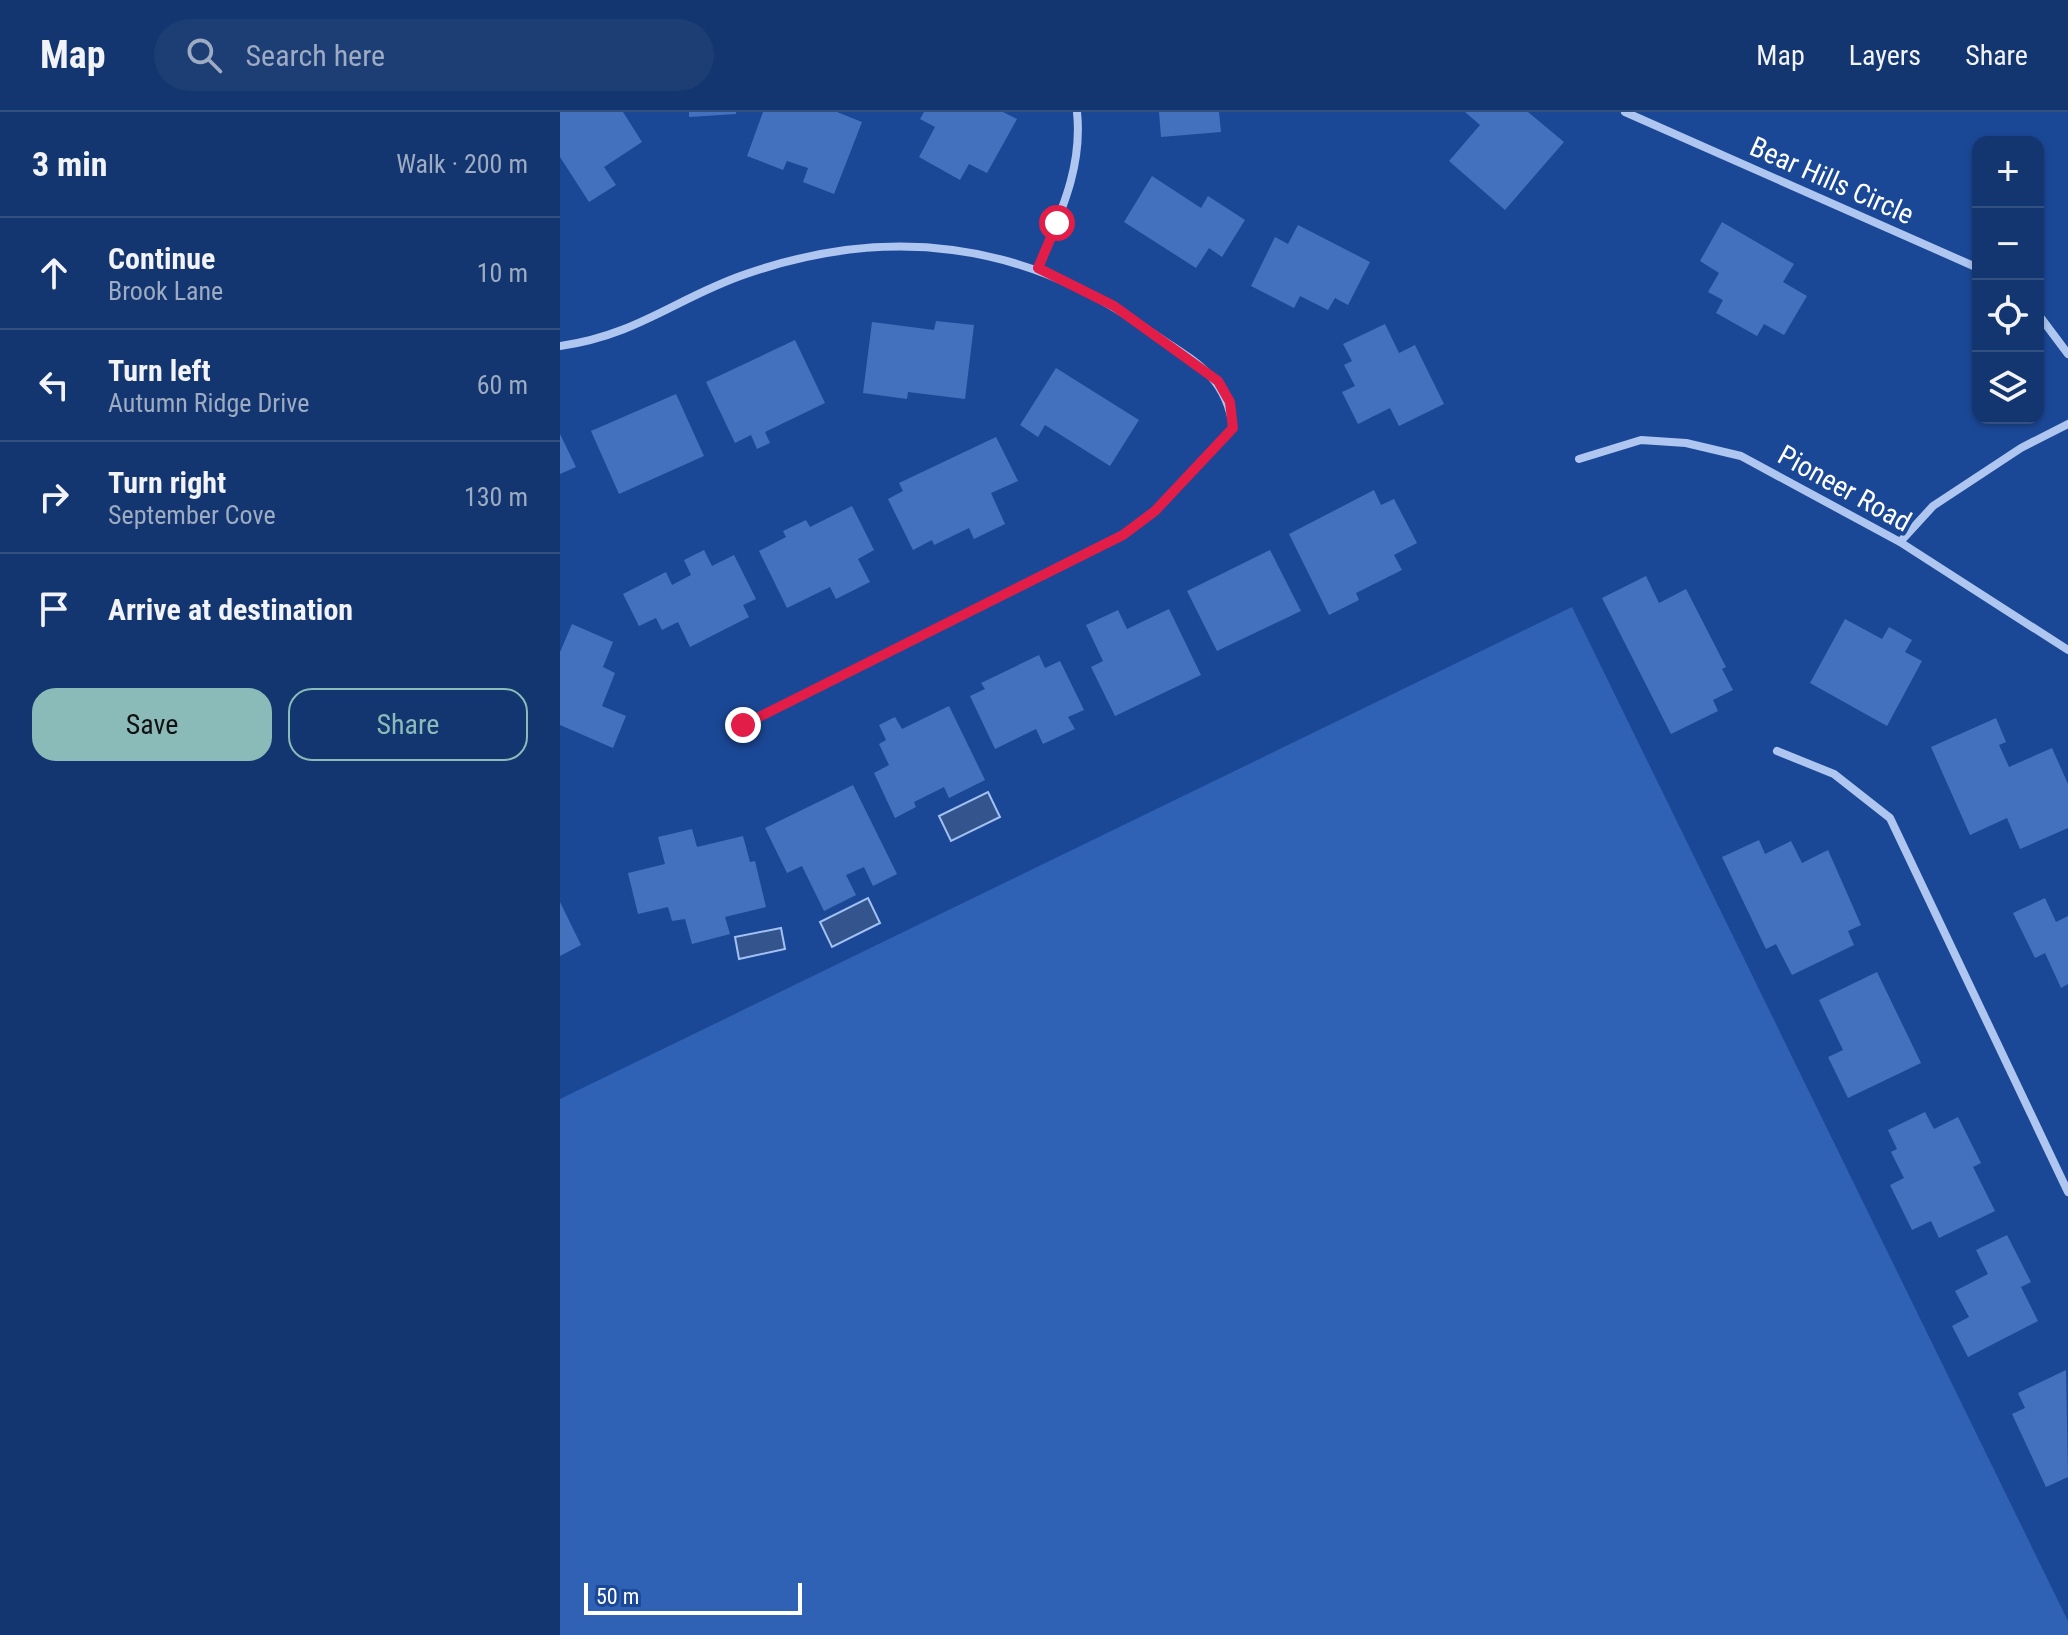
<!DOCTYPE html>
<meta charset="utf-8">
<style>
:root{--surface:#143670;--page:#1d3e75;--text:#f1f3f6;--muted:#9dabc3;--line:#335083;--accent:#8bbbb9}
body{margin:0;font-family:"Roboto Condensed",sans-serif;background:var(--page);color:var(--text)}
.controls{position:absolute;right:24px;top:24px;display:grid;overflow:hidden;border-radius:16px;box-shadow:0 2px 6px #0004}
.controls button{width:72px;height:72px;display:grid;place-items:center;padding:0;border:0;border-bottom:2px solid var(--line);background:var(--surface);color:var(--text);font:40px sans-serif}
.scale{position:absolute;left:24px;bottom:20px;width:218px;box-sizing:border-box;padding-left:8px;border:4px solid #fff;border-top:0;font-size:22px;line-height:28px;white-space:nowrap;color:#fff;-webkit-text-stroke:6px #1b4896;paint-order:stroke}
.stop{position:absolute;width:24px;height:24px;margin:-18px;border:6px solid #e11d48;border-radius:50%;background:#fff}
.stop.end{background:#e11d48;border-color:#fff;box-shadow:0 2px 8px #0008}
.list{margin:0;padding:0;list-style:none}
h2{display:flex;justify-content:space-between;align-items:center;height:104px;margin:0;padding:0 32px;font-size:34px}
h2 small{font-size:26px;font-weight:400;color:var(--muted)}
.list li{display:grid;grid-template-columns:52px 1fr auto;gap:24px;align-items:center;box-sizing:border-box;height:112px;padding:0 32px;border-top:2px solid var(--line)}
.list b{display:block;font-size:30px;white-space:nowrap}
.list p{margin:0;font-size:26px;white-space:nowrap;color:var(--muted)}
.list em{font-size:26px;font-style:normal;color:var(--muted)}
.actions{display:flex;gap:16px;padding:24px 32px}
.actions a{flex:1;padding:18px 0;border:2px solid var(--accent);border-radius:24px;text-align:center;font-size:28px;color:var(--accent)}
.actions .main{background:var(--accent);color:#111}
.icon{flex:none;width:44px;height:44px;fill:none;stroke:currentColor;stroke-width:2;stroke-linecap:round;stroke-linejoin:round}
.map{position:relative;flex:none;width:1508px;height:1523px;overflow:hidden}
header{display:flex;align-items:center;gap:48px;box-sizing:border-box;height:112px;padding:0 40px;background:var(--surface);border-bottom:2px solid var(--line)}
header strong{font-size:38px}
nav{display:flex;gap:44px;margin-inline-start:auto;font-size:28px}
.search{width:560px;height:72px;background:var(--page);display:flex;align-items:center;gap:20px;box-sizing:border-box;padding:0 28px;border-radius:44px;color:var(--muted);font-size:30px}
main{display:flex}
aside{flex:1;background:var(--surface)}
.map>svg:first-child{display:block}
</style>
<header>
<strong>Map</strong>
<div class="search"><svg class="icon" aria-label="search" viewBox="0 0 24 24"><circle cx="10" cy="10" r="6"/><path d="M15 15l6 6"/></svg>Search here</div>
<nav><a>Map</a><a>Layers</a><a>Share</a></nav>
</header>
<main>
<aside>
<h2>3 min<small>Walk · 200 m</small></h2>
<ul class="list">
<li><svg class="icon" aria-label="ahead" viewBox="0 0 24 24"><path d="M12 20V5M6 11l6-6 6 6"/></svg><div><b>Continue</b><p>Brook Lane</p></div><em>10 m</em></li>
<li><svg class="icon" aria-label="left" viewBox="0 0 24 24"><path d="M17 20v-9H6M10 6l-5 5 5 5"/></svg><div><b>Turn left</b><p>Autumn Ridge Drive</p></div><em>60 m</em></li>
<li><svg class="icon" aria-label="right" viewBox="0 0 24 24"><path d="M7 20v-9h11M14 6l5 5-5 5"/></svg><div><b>Turn right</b><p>September Cove</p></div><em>130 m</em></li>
<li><svg class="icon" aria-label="arrive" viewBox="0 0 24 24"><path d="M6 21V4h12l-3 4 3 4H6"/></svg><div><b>Arrive at destination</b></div></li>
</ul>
<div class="actions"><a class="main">Save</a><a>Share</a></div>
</aside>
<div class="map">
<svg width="1508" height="1523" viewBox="0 0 1508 1523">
<rect width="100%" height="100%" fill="#1b4896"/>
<path fill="#2f61b4" d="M 1012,495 L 1508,1509 L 1508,1523 L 0,1523 L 0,987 Z"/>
<path fill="#34548e" stroke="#a2c1f2" stroke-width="2" d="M 428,680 L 440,705 L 391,729 L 379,704 Z
M 308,786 L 320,811 L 272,835 L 260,810 Z
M 221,816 L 225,837 L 179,847 L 175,825 Z"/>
<path fill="#4471bd" d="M 0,0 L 63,0 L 82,30 L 44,55 L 56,73 L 29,90 L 0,45 Z
M 129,0 L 176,0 L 176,2 L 129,5 Z
M 203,0 L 277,0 L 302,10 L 274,82 L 243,70 L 248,56 L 227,49 L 223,58 L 187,44 Z
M 364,0 L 443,0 L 457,7 L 427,61 L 409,52 L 400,68 L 359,45 L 375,15 L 360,7 Z
M 599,0 L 659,0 L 661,20 L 601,25 Z
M 905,0 L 968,0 L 1004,30 L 945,98 L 889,49 L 920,13 Z
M 592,64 L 641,96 L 648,84 L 685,108 L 662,145 L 649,136 L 636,156 L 564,110 Z
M 1162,110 L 1234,152 L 1223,170 L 1247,184 L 1224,223 L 1204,212 L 1197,224 L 1156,201 L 1163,188 L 1148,180 L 1159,161 L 1140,149 Z
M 738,113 L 810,150 L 788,193 L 775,186 L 768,198 L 740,184 L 734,196 L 691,174 L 715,125 L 728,132 Z
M 376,209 L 414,213 L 405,287 L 348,280 L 347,287 L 303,281 L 312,210 L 374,218 Z
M 825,212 L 839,241 L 855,233 L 884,292 L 839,314 L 830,296 L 798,312 L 782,280 L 795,274 L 784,253 L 792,249 L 783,232 Z
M 235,228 L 265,291 L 205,320 L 210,331 L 197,337 L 191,323 L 175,331 L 146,270 Z
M 496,256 L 579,308 L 550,354 L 485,313 L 478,325 L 460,313 Z
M 116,282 L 144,344 L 59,382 L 31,319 Z
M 0,322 L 16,355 L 0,362 Z
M 436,325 L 458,369 L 431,381 L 445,412 L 414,427 L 409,416 L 374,433 L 372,428 L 353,438 L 328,387 L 343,379 L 339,371 Z
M 814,378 L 821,393 L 834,387 L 857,431 L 834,443 L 842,458 L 796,481 L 799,488 L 769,503 L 729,422 Z
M 292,394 L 314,438 L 298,447 L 310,470 L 276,487 L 270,475 L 227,496 L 199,439 L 226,425 L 223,419 L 246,408 L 250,415 Z
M 144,438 L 152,454 L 174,443 L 196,487 L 183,493 L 189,505 L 130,535 L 118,510 L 102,518 L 96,506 L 79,514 L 63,482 L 106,460 L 112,473 L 131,463 L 124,448 Z
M 710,438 L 741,499 L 657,539 L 627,479 Z
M 1086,464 L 1099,491 L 1126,477 L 1166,555 L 1162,557 L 1173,578 L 1153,588 L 1158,599 L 1111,622 L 1042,486 Z
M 609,497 L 641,563 L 555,604 L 531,555 L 543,549 L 526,513 L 558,498 L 567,517 Z
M 1285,507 L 1322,527 L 1329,515 L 1352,528 L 1345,540 L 1362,549 L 1327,614 L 1250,571 Z
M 12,512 L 53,530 L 43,555 L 55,561 L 42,594 L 66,604 L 53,636 L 0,613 L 0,540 Z
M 479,543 L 485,556 L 500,549 L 524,598 L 508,605 L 515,617 L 483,632 L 476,617 L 435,637 L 410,584 L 425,577 L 421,571 Z
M 389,594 L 425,668 L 389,686 L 384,675 L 354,690 L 356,695 L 335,706 L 314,661 L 329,653 L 319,632 L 326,628 L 319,613 L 335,605 L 342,617 Z
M 1436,606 L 1446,630 L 1439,633 L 1449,655 L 1492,636 L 1508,672 L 1508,716 L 1460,737 L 1447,706 L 1410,723 L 1371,635 Z
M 293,673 L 337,762 L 313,774 L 304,755 L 286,763 L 296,783 L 264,799 L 242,754 L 227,761 L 205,716 Z
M 132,717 L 137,735 L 183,724 L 190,750 L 195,749 L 206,795 L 165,805 L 170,822 L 132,832 L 125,807 L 112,809 L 108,795 L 78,802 L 68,761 L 105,752 L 98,725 Z
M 1199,728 L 1205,742 L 1231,729 L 1242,751 L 1268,738 L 1301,813 L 1288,819 L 1294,833 L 1232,863 L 1216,832 L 1206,837 L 1162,745 Z
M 1485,786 L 1496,810 L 1508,804 L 1508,872 L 1501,876 L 1485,841 L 1475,846 L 1453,801 Z
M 0,790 L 21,833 L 0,844 Z
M 1317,860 L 1361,951 L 1288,986 L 1268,945 L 1283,938 L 1259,888 Z
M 1365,1000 L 1374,1017 L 1398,1005 L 1421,1051 L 1413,1055 L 1435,1099 L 1379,1126 L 1371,1109 L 1352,1118 L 1330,1073 L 1344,1066 L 1331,1040 L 1337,1037 L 1328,1018 Z
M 1447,1123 L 1471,1170 L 1461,1175 L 1478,1209 L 1408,1245 L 1392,1214 L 1409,1205 L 1395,1179 L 1428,1162 L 1416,1138 Z
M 1506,1258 L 1508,1365 L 1486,1375 L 1452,1302 L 1465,1296 L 1458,1281 Z"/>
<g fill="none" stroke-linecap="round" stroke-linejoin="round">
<path stroke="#afc7f0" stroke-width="8" d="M 1065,0 L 1418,156
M 478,156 C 499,104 523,57 517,0
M 1478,202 L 1508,242
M 0,234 C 78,223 118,185 186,162 C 327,113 463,129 585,216 C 628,246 666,260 673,316 L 595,399 L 563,423 L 183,613
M 1019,347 L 1081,328 L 1126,331 L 1181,344 L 1340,430 L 1508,538
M 1340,430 L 1373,394 L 1461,336 L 1508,312
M 1217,639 L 1274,662 L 1330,706 L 1508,1080"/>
</g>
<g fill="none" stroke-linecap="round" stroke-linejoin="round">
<path stroke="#e11d48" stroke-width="10" d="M 183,613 L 563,423 L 595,399 L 673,316 L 670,290 L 658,269 L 554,194 L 478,156 L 497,111"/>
</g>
<g text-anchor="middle" stroke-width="8" stroke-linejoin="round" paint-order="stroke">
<g font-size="28" fill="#fff" stroke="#1b4896">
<text transform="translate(1272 68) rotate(24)" y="10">Bear Hills Circle</text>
<text transform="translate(1285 376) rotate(29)" y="10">Pioneer Road</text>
</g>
</g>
</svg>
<div class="controls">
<button>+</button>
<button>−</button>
<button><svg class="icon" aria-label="locate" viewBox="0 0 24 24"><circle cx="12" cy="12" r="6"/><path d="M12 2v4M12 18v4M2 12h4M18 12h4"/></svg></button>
<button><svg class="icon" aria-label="layers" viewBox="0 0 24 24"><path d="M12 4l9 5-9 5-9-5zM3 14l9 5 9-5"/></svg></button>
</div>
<div class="scale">50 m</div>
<div class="stop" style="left:497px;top:111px"></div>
<div class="stop end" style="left:183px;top:613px"></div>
</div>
</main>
